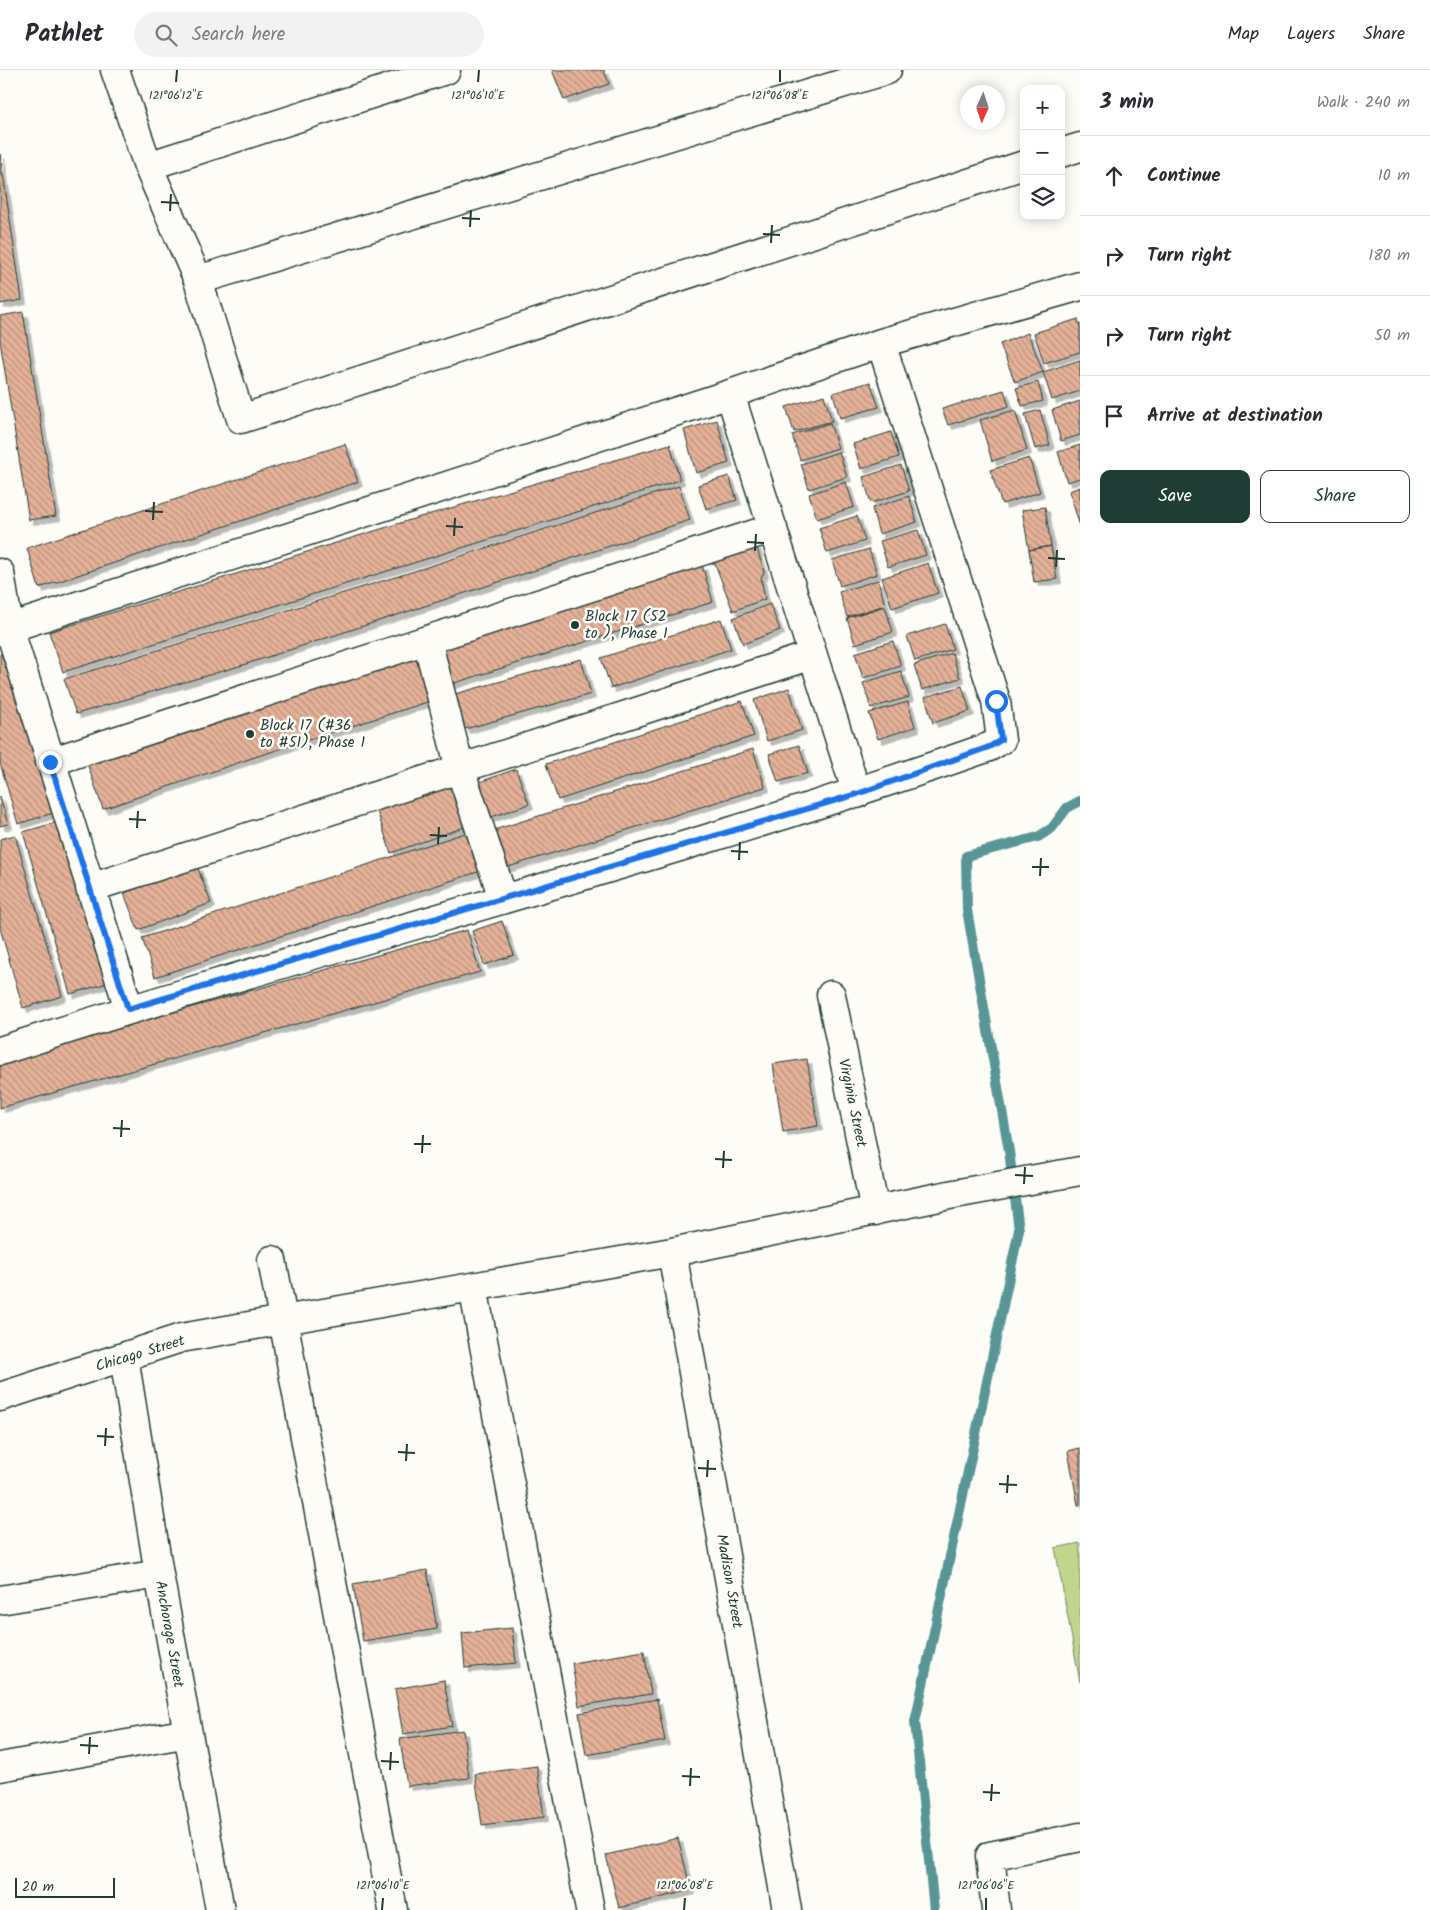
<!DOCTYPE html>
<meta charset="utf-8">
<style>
:root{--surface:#fff;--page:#f2f2f3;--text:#2b2b33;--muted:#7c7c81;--line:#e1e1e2;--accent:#1f3d34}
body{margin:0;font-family:Kalam,sans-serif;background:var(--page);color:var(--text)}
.controls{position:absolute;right:15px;top:15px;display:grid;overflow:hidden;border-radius:10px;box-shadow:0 2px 12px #0003}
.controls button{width:45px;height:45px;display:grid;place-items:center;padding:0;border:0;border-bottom:1px solid var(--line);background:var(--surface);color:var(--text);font:25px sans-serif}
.compass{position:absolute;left:960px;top:15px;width:45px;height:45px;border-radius:50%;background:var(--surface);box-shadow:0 2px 12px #0003;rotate:183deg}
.scale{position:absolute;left:15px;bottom:12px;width:100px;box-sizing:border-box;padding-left:5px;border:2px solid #1f3d34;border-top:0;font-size:14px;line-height:18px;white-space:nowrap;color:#1f3d34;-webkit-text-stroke:4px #fdfcf7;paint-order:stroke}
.stop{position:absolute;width:15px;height:15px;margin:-11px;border:4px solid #1a73e8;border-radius:50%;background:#fff}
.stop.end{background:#1a73e8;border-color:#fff;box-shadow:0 1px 5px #0008}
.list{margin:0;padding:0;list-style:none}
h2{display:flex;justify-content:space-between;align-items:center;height:65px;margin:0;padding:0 20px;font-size:21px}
h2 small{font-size:16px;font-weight:400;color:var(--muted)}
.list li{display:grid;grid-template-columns:32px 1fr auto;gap:15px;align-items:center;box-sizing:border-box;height:80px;padding:0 20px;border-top:1px solid var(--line)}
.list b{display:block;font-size:19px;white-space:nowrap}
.list em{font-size:16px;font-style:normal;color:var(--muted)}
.actions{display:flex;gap:10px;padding:15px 20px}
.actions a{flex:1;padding:11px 0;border:1px solid var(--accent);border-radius:10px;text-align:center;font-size:18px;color:var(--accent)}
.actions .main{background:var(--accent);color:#fff}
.icon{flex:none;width:28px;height:28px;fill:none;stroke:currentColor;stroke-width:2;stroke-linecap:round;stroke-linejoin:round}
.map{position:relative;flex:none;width:1080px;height:1840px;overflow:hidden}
header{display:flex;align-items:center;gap:30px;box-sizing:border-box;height:70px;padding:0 25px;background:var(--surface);border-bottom:1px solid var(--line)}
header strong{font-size:24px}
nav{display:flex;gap:28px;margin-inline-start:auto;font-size:18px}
.search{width:350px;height:45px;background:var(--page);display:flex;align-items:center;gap:12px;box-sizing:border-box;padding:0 18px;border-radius:28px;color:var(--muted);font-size:19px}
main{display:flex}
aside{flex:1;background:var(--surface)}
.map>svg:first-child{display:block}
</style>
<header>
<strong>Pathlet</strong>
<div class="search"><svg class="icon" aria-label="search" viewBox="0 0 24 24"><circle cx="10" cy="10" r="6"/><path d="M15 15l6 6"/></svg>Search here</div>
<nav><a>Map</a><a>Layers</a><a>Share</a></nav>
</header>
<main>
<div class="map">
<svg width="1080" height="1840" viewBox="0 0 1080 1840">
<defs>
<pattern id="building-back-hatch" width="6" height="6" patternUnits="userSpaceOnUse" patternTransform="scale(1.25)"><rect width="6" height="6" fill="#e5b199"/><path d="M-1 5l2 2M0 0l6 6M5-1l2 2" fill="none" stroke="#b9917e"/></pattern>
<filter id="shadow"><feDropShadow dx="4.5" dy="4.5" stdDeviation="0" flood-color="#0004"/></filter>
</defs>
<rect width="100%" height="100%" fill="#fdfcf7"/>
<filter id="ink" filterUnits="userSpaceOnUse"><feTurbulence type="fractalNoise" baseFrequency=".02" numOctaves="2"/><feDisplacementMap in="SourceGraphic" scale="10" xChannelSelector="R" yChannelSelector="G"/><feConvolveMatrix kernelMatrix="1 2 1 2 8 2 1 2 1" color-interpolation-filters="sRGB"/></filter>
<g filter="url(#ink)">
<path fill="#c1d68c" stroke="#708a60" d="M 1080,1473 L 1080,1612 L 1055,1478 Z"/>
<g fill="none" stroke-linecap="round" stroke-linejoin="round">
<path stroke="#599696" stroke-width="10" d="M 934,1840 L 915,1652 L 1019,1160 L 1009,1081 L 967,840 L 966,786 L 1038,767 L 1052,758 L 1067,738 L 1080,731"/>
</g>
<path fill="url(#building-back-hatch)" stroke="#1f3d34" filter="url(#shadow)" d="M 552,0 L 604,0 L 609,14 L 564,30 Z
M 0,84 L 22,230 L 0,234 Z
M 23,242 L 56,446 L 29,450 L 0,271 L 0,246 Z
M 1078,249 L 1080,257 L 1080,282 L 1044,293 L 1034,263 Z
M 1028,263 L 1043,302 L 1015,312 L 1000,274 Z
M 1080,290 L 1080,321 L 1052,330 L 1043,302 Z
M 870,312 L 879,337 L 840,348 L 833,323 Z
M 1038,312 L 1043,331 L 1022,336 L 1016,318 Z
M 1004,320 L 1009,336 L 948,355 L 942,339 Z
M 824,325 L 832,351 L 794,362 L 786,337 Z
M 1080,331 L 1080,365 L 1061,371 L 1052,340 Z
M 1015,340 L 1027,380 L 992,391 L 980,350 Z
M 1040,340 L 1050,375 L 1035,379 L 1025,344 Z
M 717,350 L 729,393 L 696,403 L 684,360 Z
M 830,353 L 838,378 L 800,390 L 792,365 Z
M 891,362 L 899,387 L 861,399 L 853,374 Z
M 345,374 L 358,412 L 39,518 L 27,478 Z
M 670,374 L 680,410 L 63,602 L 49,562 L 410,450 Z
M 1080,375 L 1080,408 L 1067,412 L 1058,382 Z
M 839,382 L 847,407 L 809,419 L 801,394 Z
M 1029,388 L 1040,422 L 1002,434 L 990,400 Z
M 901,395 L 909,421 L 871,433 L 863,407 Z
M 729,406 L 737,430 L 706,439 L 698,415 Z
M 846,412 L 854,437 L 817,449 L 809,424 Z
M 679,416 L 690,450 L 243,595 L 76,644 L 64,609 L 405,504 Z
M 1080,417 L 1080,456 L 1069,421 Z
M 909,426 L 917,452 L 879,464 L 872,438 Z
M 1045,437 L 1051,476 L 1029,480 L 1022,440 Z
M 857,446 L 865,471 L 827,483 L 819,458 Z
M 918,460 L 926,485 L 888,497 L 880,471 Z
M 756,475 L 764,502 L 761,508 L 765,529 L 733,541 L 714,491 Z
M 1051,476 L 1057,509 L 1034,512 L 1029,480 Z
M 869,479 L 877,504 L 840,516 L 832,490 Z
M 928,493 L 938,523 L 892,538 L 882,508 Z
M 702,495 L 713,532 L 448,615 L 436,578 Z
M 878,510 L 885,535 L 847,547 L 839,522 Z
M 770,534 L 780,560 L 743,574 L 733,548 Z
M 885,536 L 893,562 L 855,574 L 847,548 Z
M 721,549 L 731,579 L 611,618 L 601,588 Z
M 945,554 L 953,579 L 915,591 L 907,566 Z
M 893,571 L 901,596 L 863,608 L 855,583 Z
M 9,581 L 56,742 L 18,754 L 0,693 L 0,584 Z
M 952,583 L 960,608 L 922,620 L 914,595 Z
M 427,584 L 440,628 L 255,687 L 103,739 L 87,693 Z
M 581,589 L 591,624 L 465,659 L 455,624 Z
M 901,601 L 909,627 L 871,638 L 863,613 Z
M 962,616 L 970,641 L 933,653 L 925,627 Z
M 789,618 L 802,660 L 767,671 L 754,630 Z
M 742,631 L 754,666 L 558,730 L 546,694 Z
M 908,632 L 915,657 L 878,669 L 869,643 Z
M 799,675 L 808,703 L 778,712 L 769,684 Z
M 753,679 L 765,717 L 505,798 L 494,760 Z
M 516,699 L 529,734 L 486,749 L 474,714 Z
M 455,714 L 470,755 L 391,783 L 377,741 Z
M 0,726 L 8,754 L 0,756 Z
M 61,751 L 108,913 L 70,924 L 23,762 Z
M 471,761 L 484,800 L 155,907 L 142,868 Z
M 15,765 L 62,926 L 23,938 L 0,858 L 0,769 Z
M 197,796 L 211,833 L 138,860 L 124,823 Z
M 502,851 L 514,885 L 484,895 L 472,861 Z
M 467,860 L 480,902 L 0,1038 L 0,991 Z
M 807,989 L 818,1056 L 783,1062 L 773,994 Z
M 1080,1378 L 1080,1435 L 1078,1435 L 1068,1381 Z
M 427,1500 L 437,1559 L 363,1571 L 353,1514 Z
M 512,1558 L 516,1593 L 465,1598 L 462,1563 Z
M 644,1581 L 651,1624 L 579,1636 L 572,1593 Z
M 444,1610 L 452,1656 L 403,1664 L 395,1619 Z
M 657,1629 L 665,1671 L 586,1685 L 579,1643 Z
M 463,1660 L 469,1708 L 407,1716 L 400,1669 Z
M 537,1696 L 544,1747 L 482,1755 L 475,1704 Z
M 678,1768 L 691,1820 L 619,1838 L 606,1785 Z"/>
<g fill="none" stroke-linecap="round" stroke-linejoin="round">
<defs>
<path id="street" d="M 115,0 L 148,96 L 198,210 L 241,349 L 1024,95
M 1061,83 L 1080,77
M 148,96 L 446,0
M 198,210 L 887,0
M 730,324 L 857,724
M 0,503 L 9,558 L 129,939
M 0,561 L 730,324 L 881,273 L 1080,216
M 427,570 L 460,699 L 503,828
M 50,692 L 773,458
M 90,818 L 813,585
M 831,925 L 875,1141
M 0,981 C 328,874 664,791 989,677 L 1001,670 L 996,631 L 881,273
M 672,1182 L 787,1840
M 272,1190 L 393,1840
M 473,1217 L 590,1840
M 124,1287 L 159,1504 L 220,1840
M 0,1327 L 181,1268 L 672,1182 L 949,1125 L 1080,1101
M 0,1530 L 159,1504
M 0,1697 L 188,1663
M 996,1840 L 990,1786 L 1080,1767"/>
</defs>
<use href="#street" stroke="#1f3d34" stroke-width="31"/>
<use href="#street" stroke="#fdfcf7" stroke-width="28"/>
</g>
</g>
<g fill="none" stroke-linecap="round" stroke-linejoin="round" filter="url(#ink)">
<path stroke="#1a73e8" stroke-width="6" d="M 50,692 L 128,939 L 857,724 L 989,677 L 1001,670 L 996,631"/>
</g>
<path fill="none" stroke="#1f3d34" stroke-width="2" d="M 176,12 L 177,0M 478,12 L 479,0M 780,12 L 780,0M 161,132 L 179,133M 170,141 L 171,124M 462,148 L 480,149M 470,157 L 471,140M 763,164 L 780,165M 771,173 L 772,155M 145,441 L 163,442M 153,450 L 154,432M 446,456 L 463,457M 454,466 L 455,448M 747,472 L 764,473M 755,481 L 756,464M 1048,488 L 1065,489M 1056,497 L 1057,480M 129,749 L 146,750M 137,758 L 138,741M 430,765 L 447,766M 438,774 L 439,757M 731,781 L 748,782M 739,790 L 740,772M 1032,797 L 1049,797M 1040,806 L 1041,788M 113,1058 L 130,1059M 121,1067 L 122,1050M 414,1074 L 431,1074M 422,1083 L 423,1065M 715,1089 L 732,1090M 723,1098 L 724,1081M 1015,1105 L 1033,1106M 1024,1114 L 1025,1097M 97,1366 L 114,1367M 105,1376 L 106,1358M 398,1382 L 415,1383M 406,1391 L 407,1374M 698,1398 L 716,1399M 707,1407 L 708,1390M 999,1414 L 1017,1415M 1007,1423 L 1008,1405M 80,1675 L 98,1676M 89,1684 L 90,1667M 381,1691 L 399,1692M 390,1700 L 391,1682M 682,1706 L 700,1707M 690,1716 L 691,1698M 983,1722 L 1000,1723M 991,1731 L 992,1714M 382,1840 L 383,1828M 684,1840 L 685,1828M 986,1840 L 986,1828"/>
<g fill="#1f3d34" stroke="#fdfcf7" stroke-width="2">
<circle cx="575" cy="555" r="5"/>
<circle cx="250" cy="664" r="5"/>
</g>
<g text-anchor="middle" stroke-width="5" stroke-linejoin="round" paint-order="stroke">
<g font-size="15" fill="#1f3d34" stroke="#fdfcf7" text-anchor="start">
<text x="585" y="551">Block 17 (52<tspan x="585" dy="17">to ), Phase 1</tspan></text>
<text x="260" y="660">Block 17 (#36<tspan x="260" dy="17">to #51), Phase 1</tspan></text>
</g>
<g font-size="15" fill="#1f3d34" stroke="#fdfcf7">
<text transform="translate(853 1033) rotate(78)" y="5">Virginia Street</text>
<text transform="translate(140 1283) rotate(-17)" y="5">Chicago Street</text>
<text transform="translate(730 1511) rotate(80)" y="5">Madison Street</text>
<text transform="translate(170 1564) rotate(80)" y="5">Anchorage Street</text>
</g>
</g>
<g font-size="12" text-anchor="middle" fill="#1f3d34" stroke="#fdfcf7" stroke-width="5" stroke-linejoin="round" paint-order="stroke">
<text x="176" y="29">121°06'12"E</text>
<text x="478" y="29">121°06'10"E</text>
<text x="780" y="29">121°06'08"E</text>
<text x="383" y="1819">121°06'10"E</text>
<text x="685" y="1819">121°06'08"E</text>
<text x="986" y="1819">121°06'06"E</text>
</g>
</svg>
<div class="controls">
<button>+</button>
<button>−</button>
<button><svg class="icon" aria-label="layers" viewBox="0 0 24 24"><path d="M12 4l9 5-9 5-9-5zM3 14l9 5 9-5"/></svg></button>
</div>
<svg class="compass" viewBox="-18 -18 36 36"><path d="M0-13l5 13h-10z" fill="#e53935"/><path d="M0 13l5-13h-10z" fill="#7c7c81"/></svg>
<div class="scale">20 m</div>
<div class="stop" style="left:996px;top:631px"></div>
<div class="stop end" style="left:50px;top:692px"></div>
</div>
<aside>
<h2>3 min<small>Walk · 240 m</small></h2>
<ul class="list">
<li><svg class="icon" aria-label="ahead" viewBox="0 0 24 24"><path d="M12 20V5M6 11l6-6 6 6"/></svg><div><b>Continue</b></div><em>10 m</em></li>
<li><svg class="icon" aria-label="right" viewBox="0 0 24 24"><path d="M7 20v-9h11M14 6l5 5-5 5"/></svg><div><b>Turn right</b></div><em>180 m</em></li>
<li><svg class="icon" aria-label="right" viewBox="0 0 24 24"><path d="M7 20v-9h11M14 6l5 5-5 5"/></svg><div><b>Turn right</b></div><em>50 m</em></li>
<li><svg class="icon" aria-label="arrive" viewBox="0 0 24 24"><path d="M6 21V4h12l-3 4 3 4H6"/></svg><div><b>Arrive at destination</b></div></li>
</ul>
<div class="actions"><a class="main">Save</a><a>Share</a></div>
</aside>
</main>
